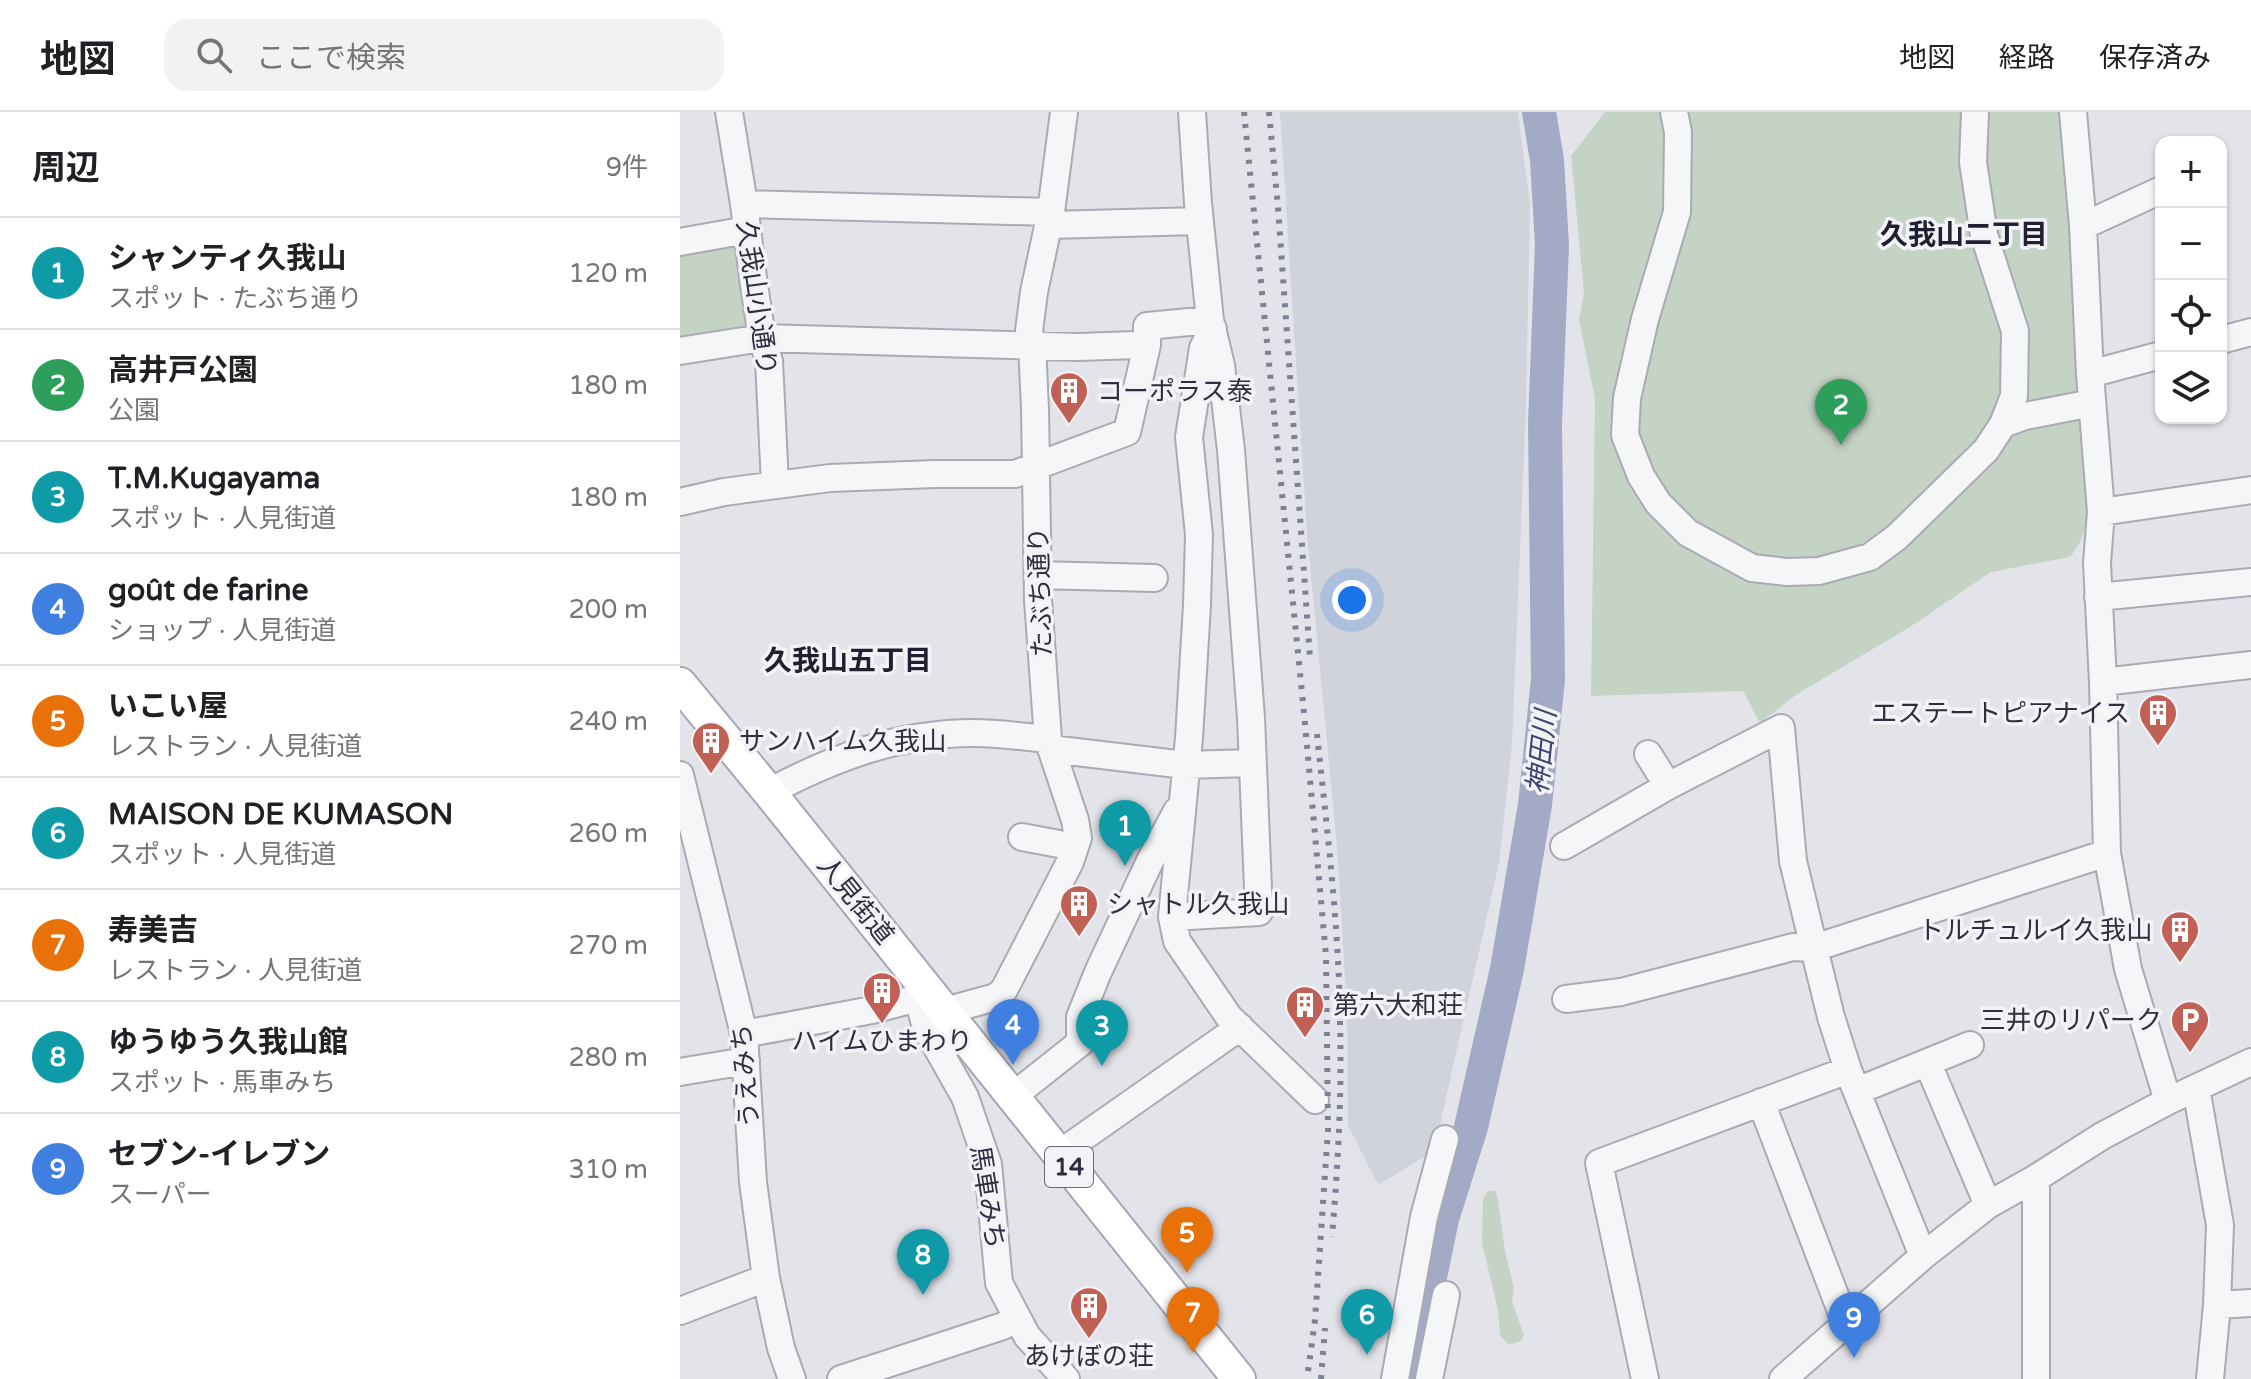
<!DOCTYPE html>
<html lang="ja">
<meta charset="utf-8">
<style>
:root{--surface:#fff;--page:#f2f2f2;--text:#202124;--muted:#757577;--line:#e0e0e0;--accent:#0f766e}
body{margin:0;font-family:"Varela Round","Noto Sans JP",sans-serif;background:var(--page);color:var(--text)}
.controls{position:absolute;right:24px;top:24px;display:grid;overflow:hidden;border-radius:16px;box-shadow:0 2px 6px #0004}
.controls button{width:72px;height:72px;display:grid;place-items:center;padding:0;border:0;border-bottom:2px solid var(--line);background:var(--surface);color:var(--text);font:40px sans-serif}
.you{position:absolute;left:672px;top:488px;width:28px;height:28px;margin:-20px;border:6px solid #fff;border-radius:50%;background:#1a73e8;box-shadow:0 0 0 12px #1a73e833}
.badge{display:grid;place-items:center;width:52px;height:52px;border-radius:50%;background:var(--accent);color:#fff;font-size:26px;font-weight:700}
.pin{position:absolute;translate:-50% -66px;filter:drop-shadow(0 2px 4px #0008)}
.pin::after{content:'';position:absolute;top:42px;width:28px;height:24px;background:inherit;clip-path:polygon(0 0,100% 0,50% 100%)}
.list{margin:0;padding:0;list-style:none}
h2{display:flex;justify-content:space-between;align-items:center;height:104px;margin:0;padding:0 32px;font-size:34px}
h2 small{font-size:26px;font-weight:400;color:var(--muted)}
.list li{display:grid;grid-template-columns:52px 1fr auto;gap:24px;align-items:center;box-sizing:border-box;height:112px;padding:0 32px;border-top:2px solid var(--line)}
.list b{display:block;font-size:30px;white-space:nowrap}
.list p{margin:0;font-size:26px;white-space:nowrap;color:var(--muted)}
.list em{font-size:26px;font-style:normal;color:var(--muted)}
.icon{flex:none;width:44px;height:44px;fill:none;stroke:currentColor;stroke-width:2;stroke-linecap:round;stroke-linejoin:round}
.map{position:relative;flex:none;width:1571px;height:1267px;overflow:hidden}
header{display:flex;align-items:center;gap:48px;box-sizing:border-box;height:112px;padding:0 40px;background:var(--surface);border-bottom:2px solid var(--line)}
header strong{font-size:38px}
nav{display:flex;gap:44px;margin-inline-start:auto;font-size:28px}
.search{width:560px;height:72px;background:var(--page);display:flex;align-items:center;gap:20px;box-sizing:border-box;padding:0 28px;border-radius:24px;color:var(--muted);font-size:30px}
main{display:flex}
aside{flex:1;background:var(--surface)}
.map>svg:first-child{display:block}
</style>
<header>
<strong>地図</strong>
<div class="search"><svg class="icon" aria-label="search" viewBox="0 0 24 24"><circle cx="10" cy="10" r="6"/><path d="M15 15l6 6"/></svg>ここで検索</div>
<nav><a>地図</a><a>経路</a><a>保存済み</a></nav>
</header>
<main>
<aside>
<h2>周辺<small>9件</small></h2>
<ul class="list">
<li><span class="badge" style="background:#0f9aa8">1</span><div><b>シャンティ久我山</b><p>スポット · たぶち通り</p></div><em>120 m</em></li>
<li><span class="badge" style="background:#2e9e5b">2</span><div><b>高井戸公園</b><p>公園</p></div><em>180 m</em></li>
<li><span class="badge" style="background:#0f9aa8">3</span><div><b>T.M.Kugayama</b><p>スポット · 人見街道</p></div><em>180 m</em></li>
<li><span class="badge" style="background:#3f7fe0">4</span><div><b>goût de farine</b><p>ショップ · 人見街道</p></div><em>200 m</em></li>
<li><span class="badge" style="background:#e8710a">5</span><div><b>いこい屋</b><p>レストラン · 人見街道</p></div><em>240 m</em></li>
<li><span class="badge" style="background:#0f9aa8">6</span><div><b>MAISON DE KUMASON</b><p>スポット · 人見街道</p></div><em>260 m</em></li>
<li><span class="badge" style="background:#e8710a">7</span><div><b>寿美吉</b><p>レストラン · 人見街道</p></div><em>270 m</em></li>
<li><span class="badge" style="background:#0f9aa8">8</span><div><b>ゆうゆう久我山館</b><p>スポット · 馬車みち</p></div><em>280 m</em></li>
<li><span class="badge" style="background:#3f7fe0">9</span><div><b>セブン-イレブン</b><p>スーパー</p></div><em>310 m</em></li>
</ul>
</aside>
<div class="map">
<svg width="1571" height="1267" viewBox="0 0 1571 1267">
<rect width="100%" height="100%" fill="#e3e4ea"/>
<path fill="#d1d3db" d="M 600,0 L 838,0 L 850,93 L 846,293 L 832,632 L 819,751 L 754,1039 L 698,1073 L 668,1013 L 667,898 L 657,735 L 627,421 Z"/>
<path fill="#c5d3c5" d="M 925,0 L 1388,0 L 1409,380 C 1407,405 1407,425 1390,445 L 1311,460 L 1230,515 L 1117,582 L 1080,611 L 1063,579 L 911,584 L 915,287 L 899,208 L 904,180 L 891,44 Z
M 61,129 L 75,215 L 0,234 L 0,135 Z
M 808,1079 L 815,1079 L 818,1088 L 825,1140 L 834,1176 L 832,1190 L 844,1223 L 841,1229 L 829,1233 L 820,1223 L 818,1198 L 802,1131 L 803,1087 Z"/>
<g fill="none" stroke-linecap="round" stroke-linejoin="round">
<path stroke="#a2aac6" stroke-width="34" d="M 729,1267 L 762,1107 L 791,1015 L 827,857 L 855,693 L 868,567 L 865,311 L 872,133 L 867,48 L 859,0"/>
<defs>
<path id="minor" d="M 49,0 L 64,92 L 73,166 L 82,226 L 89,249 L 95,372
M 512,0 L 518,91 L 530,208 L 541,253 L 551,338 L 571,606 L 579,800 L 492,805 L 497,829 L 549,905 L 635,988
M 994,0 L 998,20 L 997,100 L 965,207 L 947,286 L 945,323 L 961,364 L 978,391 L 1008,421 L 1072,456 L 1107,460 L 1139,459 L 1190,445 L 1217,425 L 1306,338 L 1323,312 L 1334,284 L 1335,219 L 1304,123 L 1293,50 L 1295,0
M 1393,0 L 1403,114 L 1410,262 L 1421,400 L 1417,451 L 1423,570 L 1427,741 L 1448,857 L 1488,989
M 64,92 L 371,100
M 369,113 L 520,109
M 1403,114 L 1481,78
M 0,130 L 67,118
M 1541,228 L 1571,220
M 0,239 L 82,226 L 399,235 L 455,233
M 1410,262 L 1481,243
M 1323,312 L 1345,304 L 1412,291
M 0,390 L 44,380 L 150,366 L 255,362 L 335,362 L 447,320 L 467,233 L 467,214 L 530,208
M 1421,400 L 1571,378
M 358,463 L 474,466
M 1418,485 L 1571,470
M 1423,570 L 1571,553
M 371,637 L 505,653 L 571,651
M 968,642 L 988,674
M 0,663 L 64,922 L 73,1070 L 86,1166 L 101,1236 L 112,1267
M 89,680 C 155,645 219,621 294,621 C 319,621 344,625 368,627
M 342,725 L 395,735
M 884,734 L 988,674 L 1101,616 L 1113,749 L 1134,836 L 1113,835 L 941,880 L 886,887
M 492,805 L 509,626 L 517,493 L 519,423 L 509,325 L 523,236 L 533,217
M 240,868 L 238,886 L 246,916 L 285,985 L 308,1052 L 319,1171 L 347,1224 L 386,1267
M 265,899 L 316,885 L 324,878 L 390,750 L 398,726 L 395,708 L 368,627 L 358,488 L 355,296 L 352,233 L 349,219 L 354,180 L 371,100 L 384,0
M 64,922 L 192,898 L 238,886
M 1248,952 L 1308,1093
M 0,960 L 66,949
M 1516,976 L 1540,1113 L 1537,1193 L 1530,1267
M 1177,979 L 1290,933
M 333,984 L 400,931 L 400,905 L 418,860 L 470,749 L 497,699
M 1081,990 L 1166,1212
M 379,1042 L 560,915
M 1356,1066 L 1356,1267
M 1243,1144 L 1168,958 L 1151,905 L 1134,836 L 1427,741
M 1537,1193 L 1571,1191
M 0,1199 L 86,1166
M 161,1267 L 323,1214 L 337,1206
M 715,1267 L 744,1105 L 765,1027
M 749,1267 L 766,1183
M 965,1267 L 919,1051 L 1168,958
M 1103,1267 L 1243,1144 L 1308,1093 L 1356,1066 L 1422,1024 L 1488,989 L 1571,950"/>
<path id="major" d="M 0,572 L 89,680 L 559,1267"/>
</defs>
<use href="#minor" stroke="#a9aab4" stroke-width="30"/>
<use href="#major" stroke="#a4a6b4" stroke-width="36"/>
<use href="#minor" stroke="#f5f6f8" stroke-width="26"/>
<use href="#major" stroke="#fff" stroke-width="32"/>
<path stroke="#7e8192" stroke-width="6" stroke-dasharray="4 8" stroke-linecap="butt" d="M 564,0 L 624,601 L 646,844 L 648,1018 L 635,1208 L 627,1267
M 589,0 L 598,95 L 630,546
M 637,622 C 647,718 659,814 660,910 C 662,982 658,1053 652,1125
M 641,1267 L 645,1216"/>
</g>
<defs>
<symbol id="building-pin" viewBox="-11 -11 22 30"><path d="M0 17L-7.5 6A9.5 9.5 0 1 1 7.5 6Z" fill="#c16156" stroke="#f3f3f7"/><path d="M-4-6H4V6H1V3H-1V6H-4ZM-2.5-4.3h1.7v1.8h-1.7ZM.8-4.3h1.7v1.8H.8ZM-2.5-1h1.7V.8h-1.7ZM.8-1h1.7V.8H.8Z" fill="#fff"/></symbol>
<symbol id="parking-pin" viewBox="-11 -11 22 30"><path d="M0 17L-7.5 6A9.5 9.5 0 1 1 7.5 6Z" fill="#c16156" stroke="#f3f3f7"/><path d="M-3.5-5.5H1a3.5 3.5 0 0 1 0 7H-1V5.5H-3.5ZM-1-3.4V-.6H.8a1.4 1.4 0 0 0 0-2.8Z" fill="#fff"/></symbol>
</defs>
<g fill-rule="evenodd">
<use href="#building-pin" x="367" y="257" width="44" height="60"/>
<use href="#building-pin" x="1456" y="579" width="44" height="60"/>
<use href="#building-pin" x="9" y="607" width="44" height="60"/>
<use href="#building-pin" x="377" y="770" width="44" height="60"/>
<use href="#building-pin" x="1478" y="796" width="44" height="60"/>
<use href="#building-pin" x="180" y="857" width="44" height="60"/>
<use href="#building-pin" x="603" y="871" width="44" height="60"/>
<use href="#parking-pin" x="1488" y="886" width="44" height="60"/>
<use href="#building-pin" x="387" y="1172" width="44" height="60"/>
</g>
<g text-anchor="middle" stroke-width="7" stroke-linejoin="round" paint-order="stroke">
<rect fill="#f3f3f7" stroke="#686a77" stroke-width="2" x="365" y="1035" width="48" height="40" rx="6"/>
<g font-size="24" font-weight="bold" fill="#2d2f40">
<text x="389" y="1063">14</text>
</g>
<g font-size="26" fill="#2d2f40" stroke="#f3f3f7">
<text transform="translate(77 186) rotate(82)" y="9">久我山小通り</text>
<text transform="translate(360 480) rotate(-92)" y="9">たぶち通り</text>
<text transform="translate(176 788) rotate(51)" y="9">人見街道</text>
<text transform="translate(65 964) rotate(-95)" y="9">うえみち</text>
<text transform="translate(308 1085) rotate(81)" y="9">馬車みち</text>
</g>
<g font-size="26" fill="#2d2f40" stroke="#f3f3f7" text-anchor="start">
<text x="417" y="288">コーポラス泰</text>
<text x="1450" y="610" text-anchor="end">エステートピアナイス</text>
<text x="59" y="638">サンハイム久我山</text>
<text x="427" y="801">シャトル久我山</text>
<text x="1472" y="827" text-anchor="end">トルチュルイ久我山</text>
<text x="653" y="902">第六大和荘</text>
<text x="1482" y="917" text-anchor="end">三井のリパーク</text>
<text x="202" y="938" text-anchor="middle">ハイムひまわり</text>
<text x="409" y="1253" text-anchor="middle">あけぼの荘</text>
</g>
<g font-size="28" font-weight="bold" fill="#1f2031" stroke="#f3f3f7">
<text x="1284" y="132">久我山二丁目</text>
<text x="168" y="558">久我山五丁目</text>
</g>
<g font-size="28" font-style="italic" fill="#3b4570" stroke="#f3f3f7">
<text transform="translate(861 640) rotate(-84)" y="10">神田川</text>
</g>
</g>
</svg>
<div class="controls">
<button>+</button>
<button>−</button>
<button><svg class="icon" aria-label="locate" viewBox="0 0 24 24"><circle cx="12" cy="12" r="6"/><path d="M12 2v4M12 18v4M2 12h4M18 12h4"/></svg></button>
<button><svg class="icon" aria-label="layers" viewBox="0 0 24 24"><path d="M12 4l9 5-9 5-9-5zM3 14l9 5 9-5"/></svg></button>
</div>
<div class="you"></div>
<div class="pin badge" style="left:445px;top:754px;background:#0f9aa8">1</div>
<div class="pin badge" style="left:1161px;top:333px;background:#2e9e5b">2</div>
<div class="pin badge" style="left:422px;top:954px;background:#0f9aa8">3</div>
<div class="pin badge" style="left:333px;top:953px;background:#3f7fe0">4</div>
<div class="pin badge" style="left:507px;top:1161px;background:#e8710a">5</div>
<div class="pin badge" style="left:687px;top:1243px;background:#0f9aa8">6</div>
<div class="pin badge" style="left:513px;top:1241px;background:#e8710a">7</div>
<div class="pin badge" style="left:243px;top:1183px;background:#0f9aa8">8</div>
<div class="pin badge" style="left:1174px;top:1246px;background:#3f7fe0">9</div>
</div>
</main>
